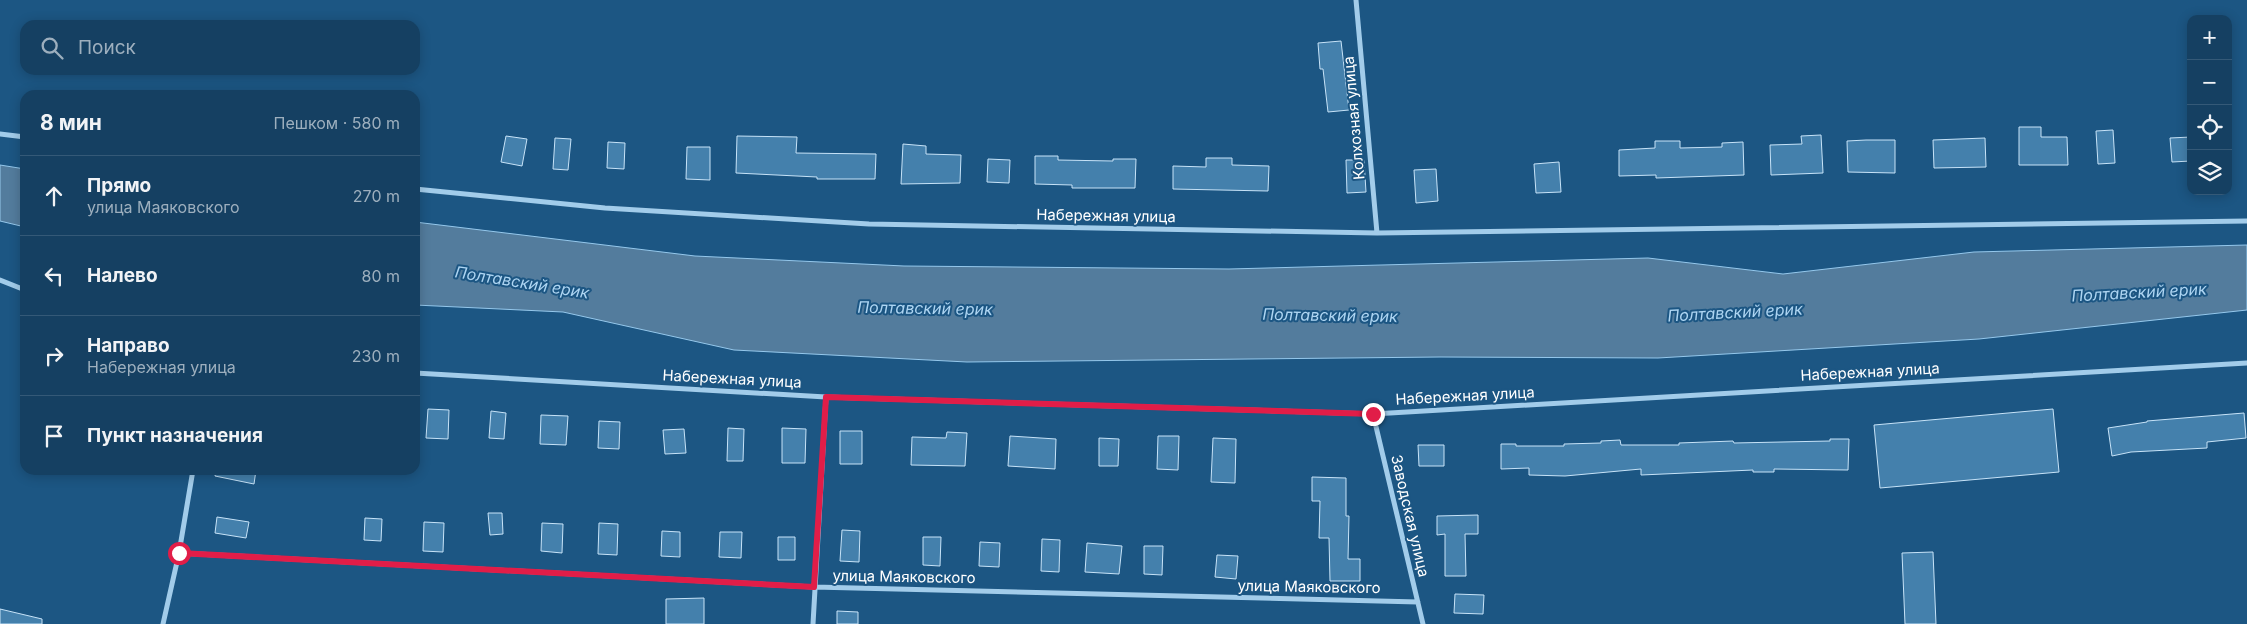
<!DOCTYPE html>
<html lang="ru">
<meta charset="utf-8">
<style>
:root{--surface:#154062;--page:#224b6b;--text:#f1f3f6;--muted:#9dafbe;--line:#345977}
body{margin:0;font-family:Inter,sans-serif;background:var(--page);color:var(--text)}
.controls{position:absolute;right:15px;top:15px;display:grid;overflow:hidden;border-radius:10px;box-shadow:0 2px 12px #0003}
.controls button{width:45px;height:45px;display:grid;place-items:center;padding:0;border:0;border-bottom:1px solid var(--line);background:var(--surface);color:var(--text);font:25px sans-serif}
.stop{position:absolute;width:15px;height:15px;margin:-11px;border:4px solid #e11d48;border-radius:50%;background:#fff}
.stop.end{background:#e11d48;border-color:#fff;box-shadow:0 1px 5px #0008}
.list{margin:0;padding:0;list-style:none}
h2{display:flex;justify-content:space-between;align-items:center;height:65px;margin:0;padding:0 20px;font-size:21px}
h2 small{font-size:16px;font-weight:400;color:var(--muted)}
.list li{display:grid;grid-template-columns:32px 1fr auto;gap:15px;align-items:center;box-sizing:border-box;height:80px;padding:0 20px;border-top:1px solid var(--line)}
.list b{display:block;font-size:19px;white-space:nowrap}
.list p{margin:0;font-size:16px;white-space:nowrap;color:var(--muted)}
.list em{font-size:16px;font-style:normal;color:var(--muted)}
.icon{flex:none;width:28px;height:28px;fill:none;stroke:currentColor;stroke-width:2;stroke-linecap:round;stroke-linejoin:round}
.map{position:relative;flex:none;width:2247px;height:624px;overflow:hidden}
.search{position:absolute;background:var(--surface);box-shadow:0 2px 12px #0003;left:20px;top:20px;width:400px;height:55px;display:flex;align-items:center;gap:12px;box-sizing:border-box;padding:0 18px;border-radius:15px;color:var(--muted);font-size:19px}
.panel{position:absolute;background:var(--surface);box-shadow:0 2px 12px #0003;left:20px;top:90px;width:400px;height:385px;border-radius:15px}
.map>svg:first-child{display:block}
</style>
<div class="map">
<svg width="2247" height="624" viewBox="0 0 2247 624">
<rect width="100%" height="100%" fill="#1c5683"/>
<path fill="#537c9d" stroke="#95c8ec" d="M 0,165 L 25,169 L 25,227 L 0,221 Z
M 415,222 L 695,256 L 904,266 L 1229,269 L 1648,258 L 1783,274 L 1974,252 L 2247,245 L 2247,310 L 1979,339 L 1658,358 L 1440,357 L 967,362 L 734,350 L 563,312 L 415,305 Z"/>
<path fill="#4480ac" stroke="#c7e3f8" d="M 1341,41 L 1349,110 L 1328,112 L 1323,69 L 1320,69 L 1318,43 Z
M 2019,127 L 2041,127 L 2041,137 L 2067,137 L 2068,165 L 2019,165 Z
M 2113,130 L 2115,163 L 2098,164 L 2096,131 Z
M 1821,135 L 1823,173 L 1771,175 L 1770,145 L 1802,144 L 1801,136 Z
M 506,136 L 527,139 L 522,166 L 501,162 Z
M 737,136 L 797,137 L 796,153 L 876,154 L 875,179 L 817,179 L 817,177 L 736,173 Z
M 2191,137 L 2191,161 L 2172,162 L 2170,138 Z
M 555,138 L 571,139 L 568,170 L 553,169 Z
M 1985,138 L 1986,167 L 1934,168 L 1933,140 Z
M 1866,140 L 1895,140 L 1895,173 L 1848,172 L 1847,141 Z
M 1655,141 L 1680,141 L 1680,148 L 1722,147 L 1722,143 L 1743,142 L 1744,175 L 1656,178 L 1656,175 L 1619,176 L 1619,150 L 1655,148 Z
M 608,142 L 625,143 L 624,169 L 607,168 Z
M 903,144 L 926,146 L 926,154 L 961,155 L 960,183 L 901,184 Z
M 687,147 L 710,147 L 710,180 L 686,179 Z
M 1035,156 L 1058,156 L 1058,160 L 1113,161 L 1113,159 L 1136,159 L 1135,188 L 1072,188 L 1072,185 L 1035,184 Z
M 1206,158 L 1232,158 L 1232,165 L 1269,166 L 1268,191 L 1173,189 L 1173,166 L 1206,167 Z
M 988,159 L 1010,160 L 1009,183 L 987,182 Z
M 1346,160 L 1364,160 L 1366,192 L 1347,193 Z
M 1559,162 L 1561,192 L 1536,193 L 1534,164 Z
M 1436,169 L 1438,201 L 1416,203 L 1414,170 Z
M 428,409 L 449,410 L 448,439 L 426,438 Z
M 2053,409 L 2059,472 L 1880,488 L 1874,425 Z
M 491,411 L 506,413 L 504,439 L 489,438 Z
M 2244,413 L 2246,438 L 2207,442 L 2207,448 L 2131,452 L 2112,456 L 2108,428 L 2147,422 L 2147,421 Z
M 541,415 L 568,416 L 566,445 L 540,444 Z
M 599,421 L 620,422 L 619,449 L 598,448 Z
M 728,428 L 744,429 L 743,461 L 727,461 Z
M 782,428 L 806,429 L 805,463 L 782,463 Z
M 684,429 L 686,453 L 665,454 L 663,430 Z
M 840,431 L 862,431 L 862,464 L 840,464 Z
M 947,432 L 967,433 L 965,466 L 911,465 L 912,437 L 946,438 Z
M 1010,436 L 1056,439 L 1055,469 L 1008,466 Z
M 1158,436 L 1179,436 L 1178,470 L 1157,469 Z
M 1099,438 L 1119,439 L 1118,466 L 1099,466 Z
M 1213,438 L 1236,439 L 1235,483 L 1211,482 Z
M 1830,439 L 1849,439 L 1848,470 L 1774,469 L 1774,472 L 1753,472 L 1753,470 L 1641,475 L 1641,469 L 1565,476 L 1529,475 L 1529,468 L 1501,469 L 1501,444 L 1516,444 L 1516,446 L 1564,446 L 1564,444 L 1601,443 L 1601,441 L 1620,440 L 1621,445 L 1679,445 L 1679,443 L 1733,441 L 1734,443 L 1830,441 Z
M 1418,445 L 1444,445 L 1444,466 L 1419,466 Z
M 216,470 L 256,470 L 254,484 L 215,476 Z
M 1312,477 L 1346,478 L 1346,516 L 1349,516 L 1348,559 L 1360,559 L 1360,581 L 1330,581 L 1329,538 L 1319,538 L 1320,501 L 1312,501 Z
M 488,513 L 502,513 L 503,534 L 490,535 Z
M 1478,515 L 1478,534 L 1465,534 L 1466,576 L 1445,576 L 1445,534 L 1437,535 L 1437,516 Z
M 217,517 L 249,522 L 246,538 L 215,533 Z
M 365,518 L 382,519 L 381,541 L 364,540 Z
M 424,522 L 444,523 L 443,552 L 423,551 Z
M 542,523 L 563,524 L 562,553 L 541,551 Z
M 599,523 L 618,524 L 617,555 L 598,554 Z
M 842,530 L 860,531 L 859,562 L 840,561 Z
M 662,531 L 680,532 L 680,557 L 661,556 Z
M 720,532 L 742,532 L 741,558 L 719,557 Z
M 778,537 L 795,537 L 795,560 L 778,560 Z
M 923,537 L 941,537 L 940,566 L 923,565 Z
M 1042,539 L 1060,540 L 1059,572 L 1041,571 Z
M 980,542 L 1000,543 L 999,567 L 979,566 Z
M 1087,543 L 1122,546 L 1119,574 L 1085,572 Z
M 1144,546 L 1163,546 L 1162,575 L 1144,574 Z
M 1933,552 L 1936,624 L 1905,624 L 1902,553 Z
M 1217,555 L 1238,556 L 1236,579 L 1215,577 Z
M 1455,594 L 1484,595 L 1483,614 L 1454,613 Z
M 704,598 L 704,624 L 666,624 L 666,599 Z
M 0,609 L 42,619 L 42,624 L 0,624 Z
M 837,611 L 858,612 L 858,624 L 837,624 Z"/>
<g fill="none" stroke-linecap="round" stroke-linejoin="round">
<path stroke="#a2ccea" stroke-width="5" d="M 1356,0 L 1377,233
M 0,134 L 25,137
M 415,189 L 605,208 L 869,224 L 1377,233 L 2247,221
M 0,280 L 25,290
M 415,373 L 826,397 L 1373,414 L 2247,363
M 1373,414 L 1423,624
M 179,553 L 814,587 L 1418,602
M 163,624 L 179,553 L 193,470
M 813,624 L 826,397"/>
</g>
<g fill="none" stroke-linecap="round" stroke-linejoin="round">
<path stroke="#e11d48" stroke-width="6" d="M 179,553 L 814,587 L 826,397 L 1373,414"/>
</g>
<g text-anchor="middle" stroke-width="4" stroke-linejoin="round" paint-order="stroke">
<g font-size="15" fill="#fff" stroke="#1c5683">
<text transform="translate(1354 118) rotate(-95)" y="5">Колхозная улица</text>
<text transform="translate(1106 216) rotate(1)" y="5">Набережная улица</text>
<text transform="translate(1870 372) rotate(-3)" y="5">Набережная улица</text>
<text transform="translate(732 379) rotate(3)" y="5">Набережная улица</text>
<text transform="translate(1465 396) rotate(-3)" y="5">Набережная улица</text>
<text transform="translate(1410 516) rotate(77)" y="5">Заводская улица</text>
<text transform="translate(904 577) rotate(1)" y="5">улица Маяковского</text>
<text transform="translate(1309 587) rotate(1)" y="5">улица Маяковского</text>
</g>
<g font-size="16" font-style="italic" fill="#aed5f2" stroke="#1c5683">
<text transform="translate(522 282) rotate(9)" y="6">Полтавский ерик</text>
<text transform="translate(2139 292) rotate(-3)" y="6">Полтавский ерик</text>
<text transform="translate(925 308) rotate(1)" y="6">Полтавский ерик</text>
<text transform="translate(1735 312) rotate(-3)" y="6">Полтавский ерик</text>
<text transform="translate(1330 315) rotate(1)" y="6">Полтавский ерик</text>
</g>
</g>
</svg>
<div class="controls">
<button>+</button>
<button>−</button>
<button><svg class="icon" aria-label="locate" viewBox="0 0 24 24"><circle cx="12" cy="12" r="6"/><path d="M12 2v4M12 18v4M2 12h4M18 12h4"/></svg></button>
<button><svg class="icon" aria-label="layers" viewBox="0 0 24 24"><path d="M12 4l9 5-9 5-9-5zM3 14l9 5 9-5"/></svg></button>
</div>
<div class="stop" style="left:179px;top:553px"></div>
<div class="stop end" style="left:1373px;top:414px"></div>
<div class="search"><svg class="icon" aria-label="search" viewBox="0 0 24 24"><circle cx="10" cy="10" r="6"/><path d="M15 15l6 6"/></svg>Поиск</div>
<section class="panel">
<h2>8 мин<small>Пешком · 580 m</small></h2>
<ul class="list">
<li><svg class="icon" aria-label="ahead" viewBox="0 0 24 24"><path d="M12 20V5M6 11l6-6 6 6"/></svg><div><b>Прямо</b><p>улица Маяковского</p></div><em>270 m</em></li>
<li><svg class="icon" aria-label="left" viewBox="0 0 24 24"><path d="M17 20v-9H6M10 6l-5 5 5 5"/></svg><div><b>Налево</b></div><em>80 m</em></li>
<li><svg class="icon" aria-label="right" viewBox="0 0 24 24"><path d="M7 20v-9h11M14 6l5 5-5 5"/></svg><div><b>Направо</b><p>Набережная улица</p></div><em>230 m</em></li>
<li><svg class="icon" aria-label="arrive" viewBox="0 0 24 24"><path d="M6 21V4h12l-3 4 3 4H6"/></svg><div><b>Пункт назначения</b></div></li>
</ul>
</section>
</div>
